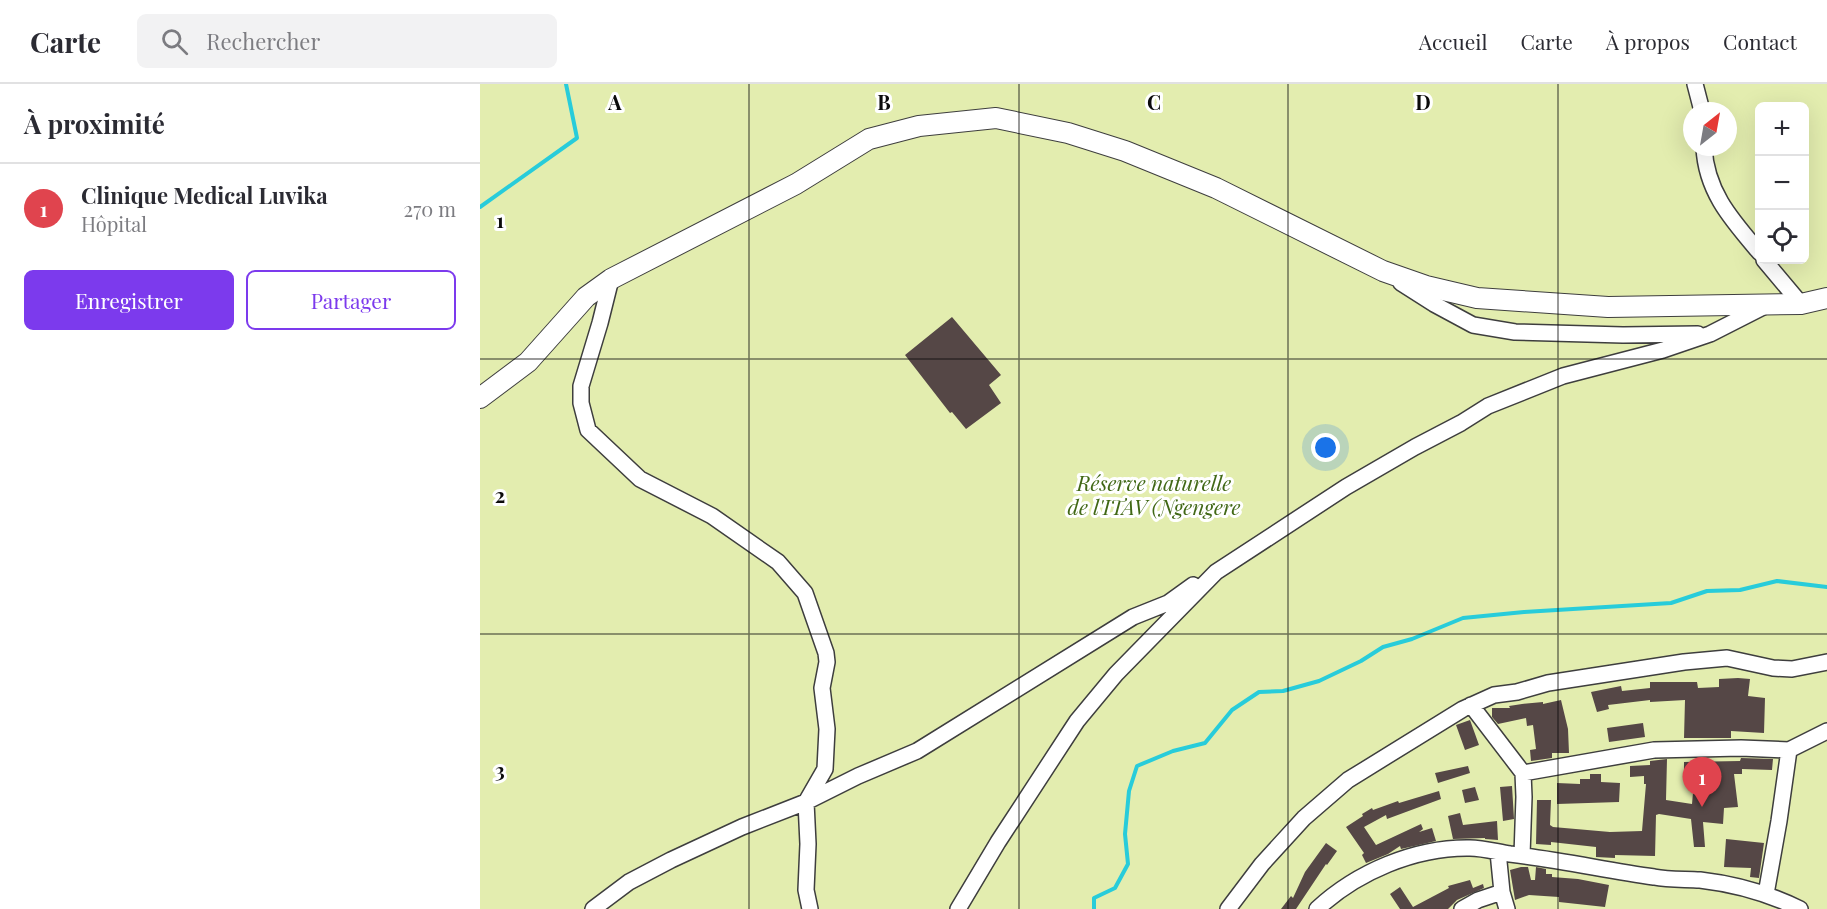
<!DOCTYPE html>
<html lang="fr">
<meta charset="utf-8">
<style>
:root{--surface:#fff;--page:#f2f2f3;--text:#2b2b33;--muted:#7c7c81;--line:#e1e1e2;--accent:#7c3aed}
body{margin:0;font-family:"Playfair Display",serif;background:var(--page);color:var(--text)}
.controls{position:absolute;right:18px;top:18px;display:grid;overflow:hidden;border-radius:9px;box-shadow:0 6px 24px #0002}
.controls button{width:54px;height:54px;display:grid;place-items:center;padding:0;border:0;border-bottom:2px solid var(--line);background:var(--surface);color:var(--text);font:30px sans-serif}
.compass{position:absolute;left:1203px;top:18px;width:54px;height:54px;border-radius:50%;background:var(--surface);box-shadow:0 6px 24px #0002;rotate:31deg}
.you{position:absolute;left:846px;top:364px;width:21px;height:21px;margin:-15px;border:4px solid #fff;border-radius:50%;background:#1a73e8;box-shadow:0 0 0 9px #1a73e833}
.badge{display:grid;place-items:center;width:39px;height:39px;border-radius:50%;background:var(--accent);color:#fff;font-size:20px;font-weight:700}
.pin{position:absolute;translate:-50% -50px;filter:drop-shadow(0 2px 3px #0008)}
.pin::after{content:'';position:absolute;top:32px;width:21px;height:18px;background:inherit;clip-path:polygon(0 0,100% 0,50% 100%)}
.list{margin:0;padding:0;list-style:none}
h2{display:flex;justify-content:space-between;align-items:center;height:78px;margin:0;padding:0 24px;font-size:26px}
h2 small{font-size:20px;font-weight:400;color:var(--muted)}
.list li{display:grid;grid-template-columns:39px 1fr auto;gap:18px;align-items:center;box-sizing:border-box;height:90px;padding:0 24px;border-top:2px solid var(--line)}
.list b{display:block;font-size:22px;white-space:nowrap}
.list p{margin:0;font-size:20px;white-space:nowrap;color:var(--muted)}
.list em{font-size:20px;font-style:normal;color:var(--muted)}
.actions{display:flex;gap:12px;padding:18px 24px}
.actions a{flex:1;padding:14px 0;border:2px solid var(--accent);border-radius:9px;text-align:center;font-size:21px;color:var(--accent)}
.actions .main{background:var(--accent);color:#fff}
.icon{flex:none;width:33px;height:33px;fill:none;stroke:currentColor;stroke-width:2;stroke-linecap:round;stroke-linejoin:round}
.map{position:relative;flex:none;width:1347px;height:825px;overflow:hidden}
header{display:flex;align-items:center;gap:36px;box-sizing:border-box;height:84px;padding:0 30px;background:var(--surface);border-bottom:2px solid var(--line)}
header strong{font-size:28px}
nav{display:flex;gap:33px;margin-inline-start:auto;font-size:21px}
.search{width:420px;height:54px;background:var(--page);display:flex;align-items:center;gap:15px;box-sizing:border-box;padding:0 21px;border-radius:9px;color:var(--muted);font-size:22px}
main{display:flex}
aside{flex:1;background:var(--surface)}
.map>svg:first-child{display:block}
</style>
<header>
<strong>Carte</strong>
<div class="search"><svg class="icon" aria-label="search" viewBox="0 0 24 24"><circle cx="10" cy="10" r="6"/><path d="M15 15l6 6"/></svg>Rechercher</div>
<nav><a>Accueil</a><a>Carte</a><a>À propos</a><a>Contact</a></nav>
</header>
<main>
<aside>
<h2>À proximité<small></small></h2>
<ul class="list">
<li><span class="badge" style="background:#e0444e">1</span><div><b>Clinique Medical Luvika</b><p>Hôpital</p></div><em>270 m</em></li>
</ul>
<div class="actions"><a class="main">Enregistrer</a><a>Partager</a></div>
</aside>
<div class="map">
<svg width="1347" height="825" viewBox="0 0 1347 825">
<rect width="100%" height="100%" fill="#fff4e9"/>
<path fill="#e3edaf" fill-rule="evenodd" d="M 0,0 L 1347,0 L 1347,825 L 0,825 ZM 1280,22 L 1324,22 L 1324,176 L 1280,176 ZM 1212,27 L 1248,27 L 1248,63 L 1212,63 Z"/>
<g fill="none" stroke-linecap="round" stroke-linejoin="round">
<path stroke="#28ccda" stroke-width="4" d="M 0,123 L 97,54 L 86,0
M 614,825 L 614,814 L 635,804 L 648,780 L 645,750 L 649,707 L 657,682 L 693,667 L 725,659 L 752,626 L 779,608 L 803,607 L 839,597 L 881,577 L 903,563 L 932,555 L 983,534 L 1044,528 L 1191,519 L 1227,507 L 1260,506 L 1297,497 L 1347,503"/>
</g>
<path fill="#554746" d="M 472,233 L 521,291 L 509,301 L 521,319 L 486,345 L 472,328 L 470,329 L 425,271 Z
M 1258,594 L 1270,595 L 1268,612 L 1285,614 L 1284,649 L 1251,647 L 1251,654 L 1204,654 L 1205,616 L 1170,618 L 1170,616 L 1128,621 L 1129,625 L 1117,628 L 1111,608 L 1141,602 L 1142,607 L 1170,604 L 1170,598 L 1217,598 L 1218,604 L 1239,603 L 1239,595 Z
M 1081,616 L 1088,645 L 1089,669 L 1072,669 L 1072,674 L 1051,677 L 1050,666 L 1056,665 L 1053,641 L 1047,642 L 1046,634 L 1018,640 L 1012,633 L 1012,624 L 1030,624 L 1029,622 L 1042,620 L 1063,618 L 1063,620 Z
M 990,636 L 999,661 L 985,666 L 976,641 Z
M 1163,639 L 1165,653 L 1129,658 L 1127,644 Z
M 1261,674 L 1293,675 L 1292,686 L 1262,685 L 1262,690 L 1254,690 L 1258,723 L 1244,724 L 1243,740 L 1223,738 L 1225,763 L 1214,763 L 1211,735 L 1179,730 L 1176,731 L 1175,772 L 1135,771 L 1135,774 L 1116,773 L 1116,763 L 1071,758 L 1071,761 L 1056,760 L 1057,716 L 1071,716 L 1070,741 L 1073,743 L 1130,748 L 1162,747 L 1166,700 L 1164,700 L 1164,692 L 1150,693 L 1150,682 L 1170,681 L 1170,677 L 1187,675 L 1186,716 L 1212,720 L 1214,698 L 1210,698 L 1210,689 L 1204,689 L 1204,678 L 1260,677 Z
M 988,682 L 990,689 L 958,699 L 955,689 Z
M 1110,690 L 1121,690 L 1121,698 L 1140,699 L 1139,718 L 1077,720 L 1077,699 L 1100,700 L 1100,695 L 1110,695 Z
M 1032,702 L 1034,735 L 1023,737 L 1020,703 Z
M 995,703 L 999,716 L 985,719 L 982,706 Z
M 959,707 L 961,715 L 907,735 L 906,731 L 884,743 L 896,761 L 941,740 L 943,745 L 939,748 L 952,744 L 956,757 L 921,765 L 920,762 L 908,770 L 886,779 L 882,771 L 884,769 L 866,743 L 883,732 L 882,730 L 892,724 L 893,726 L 918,717 L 919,719 Z
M 980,729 L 983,741 L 1017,737 L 1018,756 L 1005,755 L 1005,754 L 973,755 L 968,732 Z
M 1246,755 L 1284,759 L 1279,794 L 1270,793 L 1271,784 L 1244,783 Z
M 846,759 L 857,767 L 847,781 L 846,780 L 816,825 L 801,825 L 811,812 L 813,814 L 825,788 Z
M 1041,783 L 1048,783 L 1051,796 L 1055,796 L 1056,783 L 1066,785 L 1066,790 L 1072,790 L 1072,793 L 1098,795 L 1129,801 L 1125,823 L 1079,818 L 1079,813 L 1049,811 L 1035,816 L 1030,786 Z
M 990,796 L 993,804 L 1003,800 L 1004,804 L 977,816 L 968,825 L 920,825 L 910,810 L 920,803 L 933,823 L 969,804 L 968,802 Z"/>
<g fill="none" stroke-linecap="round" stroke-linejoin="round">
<defs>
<path id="minor" d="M 1215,0 L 1222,27
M 1224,63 C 1226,108 1252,136 1280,169
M 1284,176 L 1321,220
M 131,195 L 120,239 L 101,302 L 101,319 L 108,346 L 160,395 L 232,432 L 298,478 L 325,509 L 346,569 L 347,578 L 342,604 L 347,645 L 345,685 L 326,718 L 328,760 L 326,806 L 330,825
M 921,199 L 954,220 L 993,241 L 1035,248 L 1143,251 L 1218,250
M 991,621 L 1043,689
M 1018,768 L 1022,808 L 1027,825
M 1042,771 L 1044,713 L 1043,689 L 1174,666 L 1261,664 L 1309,666 L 1347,647
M 1286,810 L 1299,737 L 1309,666
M 113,825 L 149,798 L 191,776 L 262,743 L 326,718 L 378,692 L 437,667 L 653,533 L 688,519 L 713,501
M 478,825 L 518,758 L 597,637 L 636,590 L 736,488 L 866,403 L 935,363 L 981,339 L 1008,322 L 1083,292 L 1183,266 L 1230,250 L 1285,222
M 748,825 L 782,780 L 824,734 L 868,696 L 983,625 L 1014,611 L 1037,608 L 1068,599 L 1204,578 L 1247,574 L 1293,584 L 1312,585 L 1347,578
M 837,825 C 877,788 935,763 990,764 C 1003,764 1017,768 1030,770 C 1079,776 1126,786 1174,793 C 1189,796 1205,795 1220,796 C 1254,800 1288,809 1320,825
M 982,825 L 998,816 L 1022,808"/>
<path id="tertiary" d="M 0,314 L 48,278 L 106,213 L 131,195 L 316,100 L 389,55 L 439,42 L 516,34 L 588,49 L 645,67 L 736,104 L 903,187 L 946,202 L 997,214 L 1128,223 L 1321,220 L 1347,214"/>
</defs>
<use href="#minor" stroke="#3e3e3e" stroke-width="18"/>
<use href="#tertiary" stroke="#3e3e3e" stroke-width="22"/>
<use href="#minor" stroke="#fff" stroke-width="15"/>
<use href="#tertiary" stroke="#fff" stroke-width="20"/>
</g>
<path fill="none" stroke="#0b0b0b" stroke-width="1.5" stroke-opacity="0.55" d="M 269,0 L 269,825M 539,0 L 539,825M 808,0 L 808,825M 1078,0 L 1078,825M 0,275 L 1347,275M 0,550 L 1347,550"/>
<g text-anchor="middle" stroke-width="6" stroke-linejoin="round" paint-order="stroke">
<g font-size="21" font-style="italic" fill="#416816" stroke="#fff">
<text x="674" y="407">Réserve naturelle<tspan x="674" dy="24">de l'ITAV (Ngengere</tspan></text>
</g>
</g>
<g font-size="20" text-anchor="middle" font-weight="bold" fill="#0b0b0b" stroke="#fff" stroke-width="6" stroke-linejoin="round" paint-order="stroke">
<text x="135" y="26">A</text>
<text x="404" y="26">B</text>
<text x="674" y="26">C</text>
<text x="943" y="26">D</text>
<text x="20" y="144">1</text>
<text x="20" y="419">2</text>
<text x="20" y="694">3</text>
</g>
</svg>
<div class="controls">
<button>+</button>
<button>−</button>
<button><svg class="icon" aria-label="locate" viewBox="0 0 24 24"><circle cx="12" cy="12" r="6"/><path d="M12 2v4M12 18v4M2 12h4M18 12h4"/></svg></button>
</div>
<svg class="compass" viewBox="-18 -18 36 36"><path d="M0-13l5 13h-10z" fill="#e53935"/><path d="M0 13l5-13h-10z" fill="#7c7c81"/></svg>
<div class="you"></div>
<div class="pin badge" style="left:1222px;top:723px;background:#e0444e">1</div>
</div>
</main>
